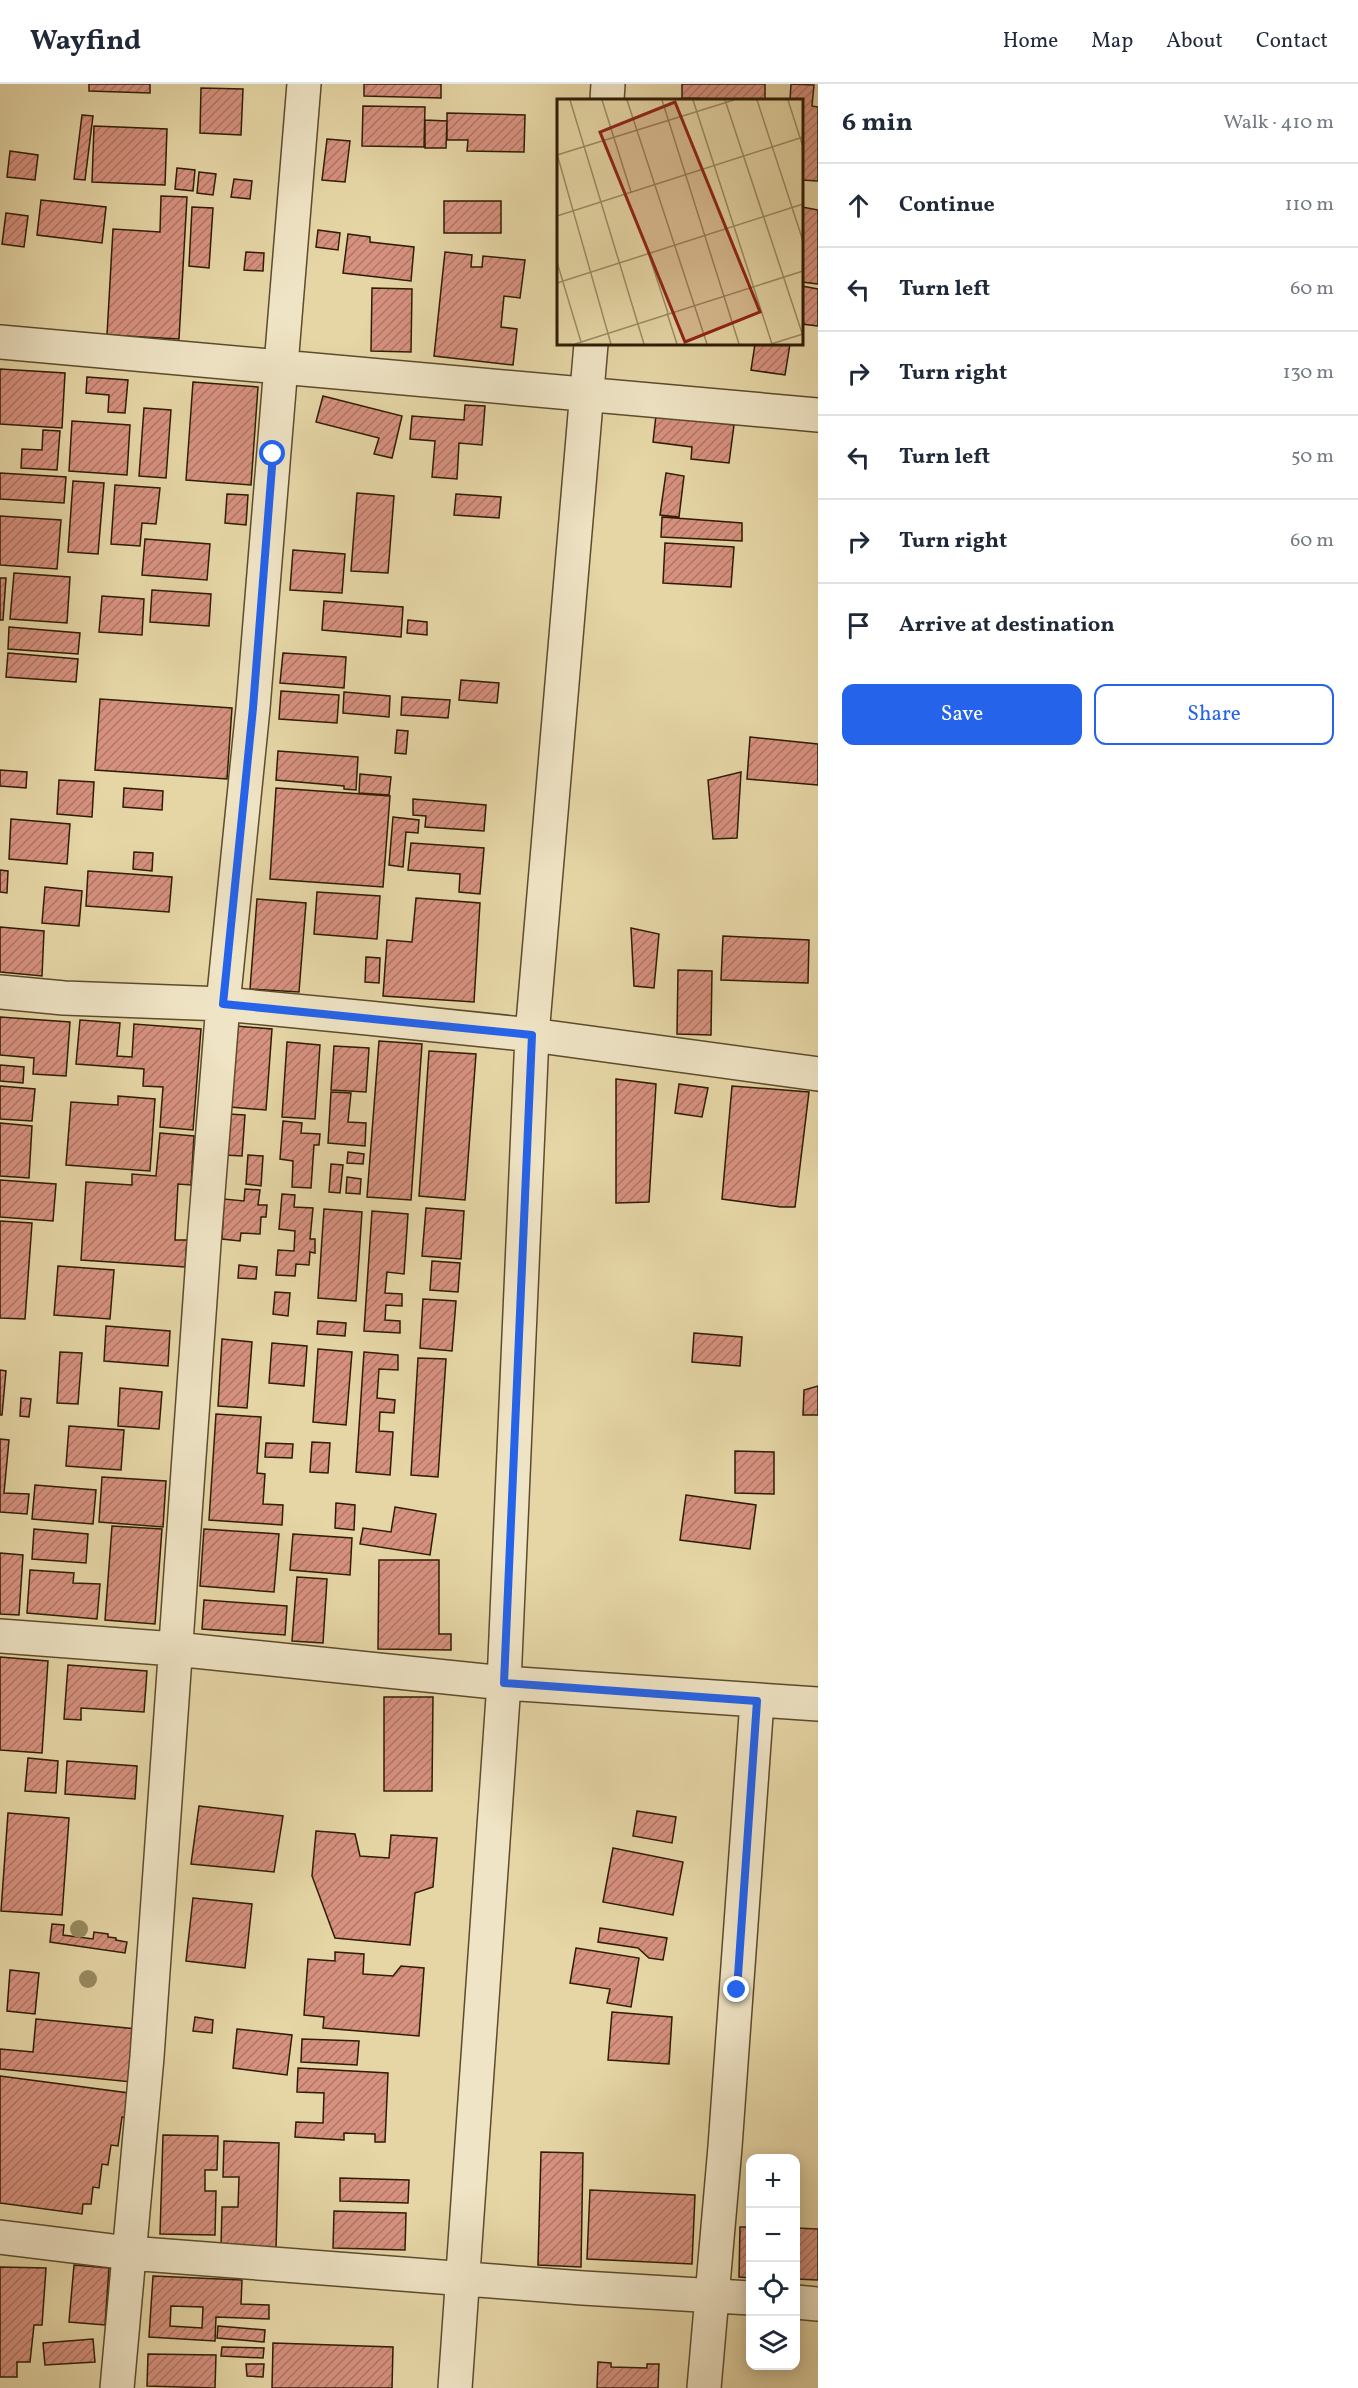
<!DOCTYPE html>
<meta charset="utf-8">
<style>
:root{--surface:#fff;--page:#f2f2f3;--text:#1f2937;--muted:#747a83;--line:#e0e1e3;--accent:#2563eb}
body{margin:0;font-family:Vollkorn,serif;background:var(--page);color:var(--text)}
.controls{position:absolute;right:18px;bottom:18px;display:grid;overflow:hidden;border-radius:12px;box-shadow:0 3px 15px #0003}
.controls button{width:54px;height:54px;display:grid;place-items:center;padding:0;border:0;border-bottom:2px solid var(--line);background:var(--surface);color:var(--text);font:30px sans-serif}
.stop{position:absolute;width:18px;height:18px;margin:-14px;border:4px solid #2563eb;border-radius:50%;background:#fff}
.stop.end{background:#2563eb;border-color:#fff;box-shadow:0 2px 6px #0008}
.list{margin:0;padding:0;list-style:none}
h2{display:flex;justify-content:space-between;align-items:center;height:78px;margin:0;padding:0 24px;font-size:26px}
h2 small{font-size:20px;font-weight:400;color:var(--muted)}
.list li{display:grid;grid-template-columns:39px 1fr auto;gap:18px;align-items:center;box-sizing:border-box;height:84px;padding:0 24px;border-top:2px solid var(--line)}
.list b{display:block;font-size:22px;white-space:nowrap}
.list em{font-size:20px;font-style:normal;color:var(--muted)}
.actions{display:flex;gap:12px;padding:18px 24px}
.actions a{flex:1;padding:14px 0;border:2px solid var(--accent);border-radius:12px;text-align:center;font-size:21px;color:var(--accent)}
.actions .main{background:var(--accent);color:#fff}
.icon{flex:none;width:33px;height:33px;fill:none;stroke:currentColor;stroke-width:2;stroke-linecap:round;stroke-linejoin:round}
.map{position:relative;flex:none;width:818px;height:2304px;overflow:hidden}
header{display:flex;align-items:center;gap:36px;box-sizing:border-box;height:84px;padding:0 30px;background:var(--surface);border-bottom:2px solid var(--line)}
header strong{font-size:28px}
nav{display:flex;gap:33px;margin-inline-start:auto;font-size:21px}
main{display:flex}
aside{flex:1;background:var(--surface)}
.map>svg:first-child{display:block}
</style>
<header>
<strong>Wayfind</strong>
<nav><a>Home</a><a>Map</a><a>About</a><a>Contact</a></nav>
</header>
<main>
<div class="map">
<svg width="818" height="2304" viewBox="0 0 818 2304">
<defs>
<pattern id="building-hatch" width="6" height="6" patternUnits="userSpaceOnUse" patternTransform="scale(1.5)"><rect width="6" height="6" fill="#d7917f"/><path d="M-1 1l2-2M0 6l6-6M5 7l2-2" fill="none" stroke="#af7666"/></pattern>
</defs>
<rect width="100%" height="100%" fill="#e6d6a6"/>
<filter id="stains"><feTurbulence type="fractalNoise" baseFrequency=".00333" numOctaves="4"/><feColorMatrix values="0 0 0 0 .2 0 0 0 0 .09 0 0 0 0 .02 0 0 0 .5 -.17"/></filter>
<radialGradient id="worn" r=".72"><stop offset=".6" stop-color="#630" stop-opacity="0"/><stop offset="1" stop-color="#630" stop-opacity=".3"/></radialGradient>
<path fill="url(#building-hatch)" stroke="#2e1d03" stroke-width="1.5" fill-rule="evenodd" d="M 89,0 L 150,0 L 150,9 L 89,7 Z
M 364,0 L 441,0 L 441,14 L 364,12 Z
M 682,0 L 765,0 L 765,16 L 682,14 Z
M 791,0 L 814,1 L 812,22 L 818,23 L 818,97 L 802,96 L 802,16 L 790,16 Z
M 201,4 L 243,5 L 241,51 L 200,49 Z
M 363,22 L 425,23 L 424,63 L 362,62 Z
M 447,29 L 525,31 L 524,68 L 467,67 L 468,56 L 447,56 Z
M 82,31 L 93,32 L 85,96 L 74,95 Z
M 425,36 L 447,37 L 446,64 L 425,64 Z
M 94,42 L 167,45 L 165,101 L 92,98 Z
M 327,55 L 350,57 L 345,98 L 322,96 Z
M 10,67 L 38,71 L 35,96 L 7,93 Z
M 177,84 L 195,86 L 193,107 L 175,105 Z
M 199,88 L 216,90 L 213,111 L 197,109 Z
M 234,95 L 252,97 L 250,115 L 231,113 Z
M 161,112 L 187,113 L 179,255 L 107,251 L 113,145 L 160,148 Z
M 41,116 L 106,123 L 102,159 L 37,151 Z
M 444,117 L 501,117 L 501,149 L 444,149 Z
M 192,123 L 213,124 L 209,184 L 189,182 Z
M 802,123 L 818,126 L 818,200 L 802,198 Z
M 6,129 L 28,132 L 24,163 L 2,160 Z
M 318,146 L 340,149 L 338,166 L 316,163 Z
M 348,150 L 370,153 L 370,158 L 414,163 L 411,197 L 343,189 Z
M 246,168 L 264,169 L 263,187 L 244,186 Z
M 445,168 L 472,171 L 471,183 L 482,183 L 483,172 L 525,176 L 520,214 L 504,212 L 501,243 L 517,245 L 513,281 L 434,272 Z
M 802,202 L 818,205 L 818,242 L 802,240 Z
M 372,204 L 412,205 L 411,268 L 371,267 Z
M 755,260 L 790,260 L 785,291 L 751,286 Z
M 0,285 L 65,289 L 62,344 L 0,340 Z
M 87,293 L 128,296 L 125,329 L 108,328 L 109,311 L 86,309 Z
M 193,298 L 258,303 L 251,401 L 186,396 Z
M 323,312 L 402,332 L 392,374 L 374,370 L 379,354 L 316,338 Z
M 465,321 L 485,322 L 482,361 L 459,359 L 457,395 L 432,393 L 435,357 L 410,355 L 412,332 L 464,336 Z
M 144,324 L 171,326 L 166,394 L 139,392 Z
M 656,331 L 734,341 L 729,379 L 691,375 L 692,363 L 653,358 Z
M 72,337 L 130,341 L 127,391 L 69,387 Z
M 43,346 L 60,347 L 57,386 L 21,384 L 22,365 L 42,366 Z
M 0,389 L 66,393 L 64,419 L 0,415 Z
M 666,389 L 684,392 L 679,433 L 660,431 Z
M 73,397 L 104,399 L 98,470 L 68,468 Z
M 115,401 L 160,404 L 156,440 L 142,439 L 140,462 L 111,460 Z
M 357,409 L 394,412 L 388,489 L 351,487 Z
M 227,410 L 248,411 L 246,441 L 225,439 Z
M 456,410 L 501,413 L 499,434 L 454,431 Z
M 0,432 L 61,436 L 57,485 L 0,481 Z
M 662,433 L 742,439 L 742,457 L 661,453 Z
M 145,455 L 210,460 L 207,496 L 142,491 Z
M 665,459 L 734,463 L 731,503 L 663,499 Z
M 293,466 L 345,470 L 342,509 L 290,506 Z
M 14,489 L 70,493 L 67,539 L 10,535 Z
M 0,494 L 6,494 L 3,536 L 0,536 Z
M 152,506 L 211,510 L 209,542 L 150,538 Z
M 102,512 L 144,515 L 142,551 L 99,548 Z
M 324,517 L 403,523 L 401,553 L 322,546 Z
M 408,536 L 427,538 L 427,551 L 407,549 Z
M 9,543 L 80,549 L 78,570 L 8,565 Z
M 8,569 L 78,575 L 76,598 L 6,593 Z
M 283,569 L 346,573 L 344,604 L 280,599 Z
M 461,596 L 499,599 L 497,619 L 459,616 Z
M 281,607 L 339,611 L 337,639 L 279,635 Z
M 344,608 L 390,612 L 389,633 L 343,629 Z
M 402,613 L 450,616 L 448,634 L 401,631 Z
M 100,615 L 232,624 L 227,695 L 95,686 Z
M 397,646 L 408,647 L 406,670 L 395,669 Z
M 750,653 L 818,660 L 818,701 L 747,695 Z
M 278,667 L 358,673 L 356,706 L 344,705 L 344,702 L 276,696 Z
M 0,686 L 27,688 L 26,704 L 0,702 Z
M 741,688 L 737,754 L 713,755 L 708,696 Z
M 360,690 L 391,693 L 389,711 L 359,709 Z
M 59,696 L 94,698 L 92,733 L 57,730 Z
M 124,704 L 163,707 L 162,726 L 123,723 Z
M 276,704 L 390,712 L 383,803 L 270,795 Z
M 413,715 L 486,721 L 484,747 L 425,743 L 426,732 L 413,731 Z
M 393,733 L 419,736 L 418,749 L 406,748 L 403,783 L 389,781 Z
M 11,735 L 70,740 L 67,780 L 9,775 Z
M 411,759 L 484,764 L 480,810 L 459,808 L 460,790 L 408,786 Z
M 134,768 L 153,769 L 152,787 L 133,785 Z
M 0,786 L 8,787 L 7,809 L 0,808 Z
M 88,787 L 172,793 L 169,828 L 86,822 Z
M 45,803 L 82,807 L 79,842 L 42,839 Z
M 317,808 L 380,812 L 377,855 L 314,850 Z
M 416,814 L 480,819 L 474,918 L 383,912 L 387,856 L 412,858 Z
M 257,815 L 306,819 L 299,908 L 250,905 Z
M 0,843 L 44,847 L 42,892 L 0,888 Z
M 631,844 L 659,850 L 654,904 L 634,902 Z
M 723,852 L 809,856 L 808,899 L 721,896 Z
M 366,873 L 380,874 L 379,899 L 365,898 Z
M 678,886 L 712,887 L 711,951 L 677,950 Z
M 0,933 L 70,938 L 66,992 L 33,990 L 34,974 L 0,971 Z
M 80,936 L 120,939 L 117,972 L 132,973 L 134,940 L 201,945 L 193,1046 L 160,1043 L 163,1003 L 143,1002 L 144,985 L 76,980 Z
M 236,942 L 272,945 L 266,1026 L 230,1023 Z
M 379,957 L 422,960 L 411,1116 L 367,1113 Z
M 287,958 L 320,961 L 315,1035 L 282,1033 Z
M 334,962 L 369,964 L 366,1008 L 331,1006 Z
M 429,967 L 476,970 L 465,1116 L 419,1112 Z
M 0,981 L 24,983 L 23,999 L 0,997 Z
M 616,995 L 656,1000 L 649,1118 L 616,1119 Z
M 679,1000 L 708,1004 L 702,1033 L 675,1029 Z
M 0,1002 L 35,1005 L 32,1037 L 0,1035 Z
M 732,1002 L 809,1008 L 795,1123 L 781,1123 L 722,1115 Z
M 331,1008 L 351,1009 L 348,1038 L 366,1039 L 365,1062 L 328,1059 Z
M 118,1012 L 155,1015 L 150,1087 L 66,1081 L 71,1018 L 118,1021 Z
M 228,1030 L 245,1031 L 242,1072 L 225,1071 Z
M 283,1037 L 302,1039 L 301,1049 L 320,1050 L 319,1061 L 314,1061 L 311,1104 L 292,1103 L 293,1077 L 280,1075 Z
M 0,1039 L 32,1042 L 29,1094 L 0,1092 Z
M 160,1049 L 194,1052 L 191,1101 L 178,1100 L 175,1156 L 187,1156 L 185,1183 L 81,1176 L 86,1098 L 132,1101 L 132,1090 L 156,1092 Z
M 348,1068 L 364,1070 L 363,1080 L 347,1079 Z
M 248,1071 L 263,1072 L 261,1102 L 246,1100 Z
M 331,1080 L 343,1081 L 340,1109 L 329,1108 Z
M 347,1093 L 361,1095 L 360,1110 L 346,1109 Z
M 0,1096 L 56,1100 L 53,1137 L 0,1133 Z
M 245,1105 L 260,1106 L 258,1121 L 267,1121 L 266,1133 L 261,1133 L 260,1150 L 241,1149 L 240,1157 L 222,1155 L 224,1115 L 244,1117 Z
M 282,1110 L 295,1111 L 294,1123 L 313,1124 L 310,1155 L 315,1155 L 315,1169 L 310,1168 L 309,1181 L 296,1180 L 295,1192 L 276,1191 L 278,1166 L 294,1167 L 295,1147 L 279,1145 Z
M 426,1124 L 464,1127 L 461,1175 L 422,1172 Z
M 324,1125 L 362,1128 L 356,1217 L 318,1214 Z
M 372,1127 L 408,1130 L 404,1190 L 387,1188 L 385,1209 L 402,1210 L 402,1222 L 386,1221 L 385,1236 L 400,1237 L 400,1249 L 364,1247 Z
M 0,1137 L 32,1139 L 25,1235 L 0,1234 Z
M 432,1177 L 460,1179 L 458,1208 L 430,1206 Z
M 239,1181 L 257,1183 L 256,1195 L 238,1194 Z
M 58,1182 L 114,1186 L 110,1235 L 54,1231 Z
M 275,1208 L 290,1209 L 288,1232 L 273,1230 Z
M 423,1215 L 456,1217 L 452,1267 L 420,1264 Z
M 318,1237 L 346,1239 L 345,1252 L 317,1250 Z
M 106,1242 L 170,1247 L 168,1282 L 104,1277 Z
M 694,1249 L 742,1253 L 740,1282 L 692,1278 Z
M 222,1255 L 252,1258 L 247,1324 L 218,1322 Z
M 272,1259 L 307,1262 L 304,1302 L 269,1299 Z
M 318,1265 L 352,1268 L 346,1341 L 313,1338 Z
M 60,1268 L 82,1269 L 78,1320 L 57,1319 Z
M 364,1268 L 398,1271 L 398,1286 L 379,1285 L 377,1314 L 395,1316 L 394,1329 L 380,1328 L 379,1347 L 393,1348 L 390,1391 L 356,1388 Z
M 418,1274 L 446,1275 L 438,1393 L 411,1391 Z
M 0,1286 L 6,1287 L 2,1331 L 0,1331 Z
M 818,1302 L 818,1331 L 803,1331 L 804,1306 Z
M 120,1304 L 162,1308 L 159,1345 L 118,1342 Z
M 21,1314 L 31,1315 L 29,1333 L 20,1332 Z
M 216,1330 L 261,1333 L 257,1389 L 265,1390 L 263,1420 L 283,1421 L 282,1441 L 209,1436 Z
M 69,1342 L 124,1346 L 121,1386 L 66,1382 Z
M 0,1355 L 9,1356 L 4,1409 L 29,1410 L 27,1430 L 0,1428 Z
M 312,1358 L 330,1359 L 328,1389 L 310,1388 Z
M 266,1359 L 293,1360 L 292,1374 L 265,1373 Z
M 735,1367 L 774,1368 L 774,1410 L 735,1409 Z
M 102,1393 L 166,1397 L 163,1443 L 99,1438 Z
M 35,1401 L 96,1406 L 93,1440 L 32,1435 Z
M 686,1411 L 756,1421 L 750,1465 L 680,1456 Z
M 336,1419 L 355,1421 L 354,1446 L 335,1444 Z
M 395,1423 L 436,1430 L 430,1471 L 360,1460 L 363,1444 L 391,1448 Z
M 112,1442 L 162,1445 L 155,1540 L 105,1536 Z
M 34,1445 L 88,1450 L 86,1479 L 32,1475 Z
M 204,1445 L 279,1450 L 274,1508 L 200,1502 Z
M 293,1450 L 352,1454 L 350,1491 L 290,1486 Z
M 0,1469 L 23,1471 L 19,1531 L 0,1530 Z
M 379,1476 L 439,1476 L 439,1550 L 451,1550 L 451,1566 L 378,1565 Z
M 30,1486 L 74,1489 L 73,1499 L 100,1500 L 97,1535 L 27,1529 Z
M 297,1493 L 327,1495 L 323,1559 L 292,1557 Z
M 204,1516 L 287,1522 L 285,1551 L 202,1545 Z
M 0,1573 L 48,1577 L 42,1669 L 0,1666 Z
M 68,1581 L 147,1587 L 144,1628 L 81,1624 L 81,1636 L 64,1635 Z
M 384,1613 L 433,1613 L 432,1707 L 384,1707 Z
M 28,1674 L 58,1677 L 56,1709 L 25,1707 Z
M 67,1677 L 137,1682 L 135,1715 L 65,1710 Z
M 199,1722 L 283,1732 L 274,1788 L 191,1780 Z
M 637,1727 L 676,1733 L 672,1759 L 633,1752 Z
M 8,1729 L 69,1734 L 62,1831 L 1,1827 Z
M 316,1747 L 355,1750 L 360,1772 L 389,1774 L 391,1751 L 437,1754 L 433,1803 L 415,1809 L 410,1861 L 335,1854 L 312,1792 Z
M 613,1764 L 683,1778 L 673,1831 L 603,1818 Z
M 193,1814 L 252,1820 L 245,1884 L 186,1877 Z
M 52,1840 L 64,1841 L 63,1851 L 93,1855 L 94,1848 L 108,1850 L 108,1853 L 116,1854 L 116,1856 L 127,1858 L 125,1869 L 50,1858 Z
M 600,1844 L 667,1854 L 663,1876 L 649,1874 L 638,1864 L 598,1858 Z
M 576,1864 L 639,1874 L 631,1923 L 607,1919 L 610,1905 L 570,1899 Z
M 335,1868 L 364,1870 L 363,1890 L 393,1892 L 401,1882 L 424,1884 L 419,1952 L 323,1944 L 324,1933 L 304,1931 L 308,1875 L 335,1877 Z
M 10,1886 L 39,1889 L 35,1930 L 7,1927 Z
M 612,1928 L 672,1933 L 669,1980 L 608,1976 Z
M 195,1933 L 213,1936 L 212,1949 L 193,1947 Z
M 36,1935 L 137,1945 L 132,1998 L 0,1985 L 0,1965 L 33,1968 Z
M 237,1945 L 292,1951 L 287,1991 L 233,1984 Z
M 302,1955 L 359,1957 L 357,1981 L 301,1978 Z
M 298,1984 L 388,1989 L 385,2058 L 375,2058 L 375,2050 L 344,2049 L 344,2056 L 295,2053 L 296,2038 L 323,2039 L 324,2009 L 297,2008 Z
M 0,1992 L 129,2009 L 126,2034 L 122,2033 L 118,2062 L 111,2061 L 108,2081 L 102,2080 L 99,2104 L 93,2103 L 91,2120 L 83,2120 L 82,2130 L 0,2119 Z
M 163,2051 L 218,2052 L 217,2086 L 205,2086 L 205,2107 L 216,2107 L 215,2151 L 160,2150 Z
M 224,2057 L 279,2059 L 276,2165 L 221,2163 L 222,2123 L 238,2123 L 239,2093 L 223,2093 Z
M 541,2068 L 583,2069 L 581,2183 L 538,2181 Z
M 340,2094 L 409,2096 L 408,2119 L 340,2117 Z
M 590,2106 L 695,2111 L 692,2180 L 587,2175 Z
M 334,2127 L 406,2129 L 405,2166 L 333,2164 Z
M 740,2143 L 750,2143 L 750,2194 L 739,2193 Z
M 796,2144 L 818,2145 L 818,2196 L 796,2195 Z
M 74,2181 L 109,2184 L 105,2241 L 69,2238 Z
M 0,2183 L 46,2184 L 42,2241 L 34,2241 L 30,2278 L 17,2278 L 17,2293 L 0,2293 Z
M 153,2192 L 242,2196 L 241,2220 L 269,2221 L 269,2235 L 216,2233 L 215,2257 L 149,2253 ZM 171,2222 L 203,2223 L 202,2244 L 170,2242 Z
M 218,2242 L 265,2246 L 264,2258 L 217,2254 Z
M 93,2255 L 95,2278 L 45,2281 L 43,2259 Z
M 273,2259 L 393,2263 L 392,2304 L 272,2304 Z
M 222,2263 L 264,2264 L 263,2274 L 221,2272 Z
M 148,2270 L 216,2271 L 215,2304 L 147,2302 Z
M 598,2278 L 611,2279 L 611,2283 L 647,2284 L 647,2280 L 659,2280 L 658,2304 L 597,2304 Z
M 246,2280 L 264,2280 L 263,2293 L 247,2292 Z"/>
<g fill="none" stroke-linecap="round" stroke-linejoin="round">
<defs>
<path id="minor" d="M 607,16 L 608,0
M 0,258 L 818,331
M 0,908 L 64,914 L 223,920 L 368,934 L 532,951 L 818,990
M 0,1552 L 175,1565 L 504,1599 L 818,1620
M 0,2153 L 129,2169 L 583,2204 L 750,2214
M 796,2218 L 818,2220
M 117,2304 L 147,1973 L 204,1159 L 223,920 L 253,624 L 304,0
M 455,2304 L 504,1599 L 532,951 L 591,260
M 704,2304 L 725,2063 L 757,1617"/>
</defs>
<use href="#minor" stroke="#5c4b2c" stroke-width="36"/>
<use href="#minor" stroke="#efe4c5" stroke-width="33"/>
</g>
<g fill="#988b61">
<circle cx="79" cy="1845" r="9"/>
<circle cx="88" cy="1895" r="9"/>
</g>
<g fill="none" stroke-linecap="round" stroke-linejoin="round">
<path stroke="#2563eb" stroke-width="8" d="M 273,370 L 253,624 L 223,920 L 532,951 L 504,1599 L 757,1617 L 737,1906"/>
</g>
<g transform="translate(557 15)">
<rect width="246" height="246" fill="#e6d6a6"/>
<path fill="none" stroke="#9c8c65" stroke-width="1.5" d="M 13,1 L 87,245M 45,1 L 74,93M 70,1 L 150,245M 105,1 L 182,245M 136,1 L 215,245M 168,1 L 246,237M 200,1 L 246,142M 231,1 L 246,48M 0,55 L 54,245M 0,56 L 177,1M 0,117 L 246,38M 91,153 L 111,214M 0,163 L 24,243M 0,184 L 246,105M 110,214 L 120,245M 18,245 L 246,172M 214,245 L 246,235"/>
<path fill="#8f2418" fill-opacity="0.15" stroke="#8f2418" stroke-width="3" d="M 118,3 L 203,213 L 128,243 L 43,33 Z"/>
<rect width="246" height="246" fill="none" stroke="#2e1d03" stroke-width="3"/>
</g>
<rect width="100%" height="100%" filter="url(#stains)"/>
<rect width="100%" height="100%" fill="url(#worn)"/>
</svg>
<div class="controls">
<button>+</button>
<button>−</button>
<button><svg class="icon" aria-label="locate" viewBox="0 0 24 24"><circle cx="12" cy="12" r="6"/><path d="M12 2v4M12 18v4M2 12h4M18 12h4"/></svg></button>
<button><svg class="icon" aria-label="layers" viewBox="0 0 24 24"><path d="M12 4l9 5-9 5-9-5zM3 14l9 5 9-5"/></svg></button>
</div>
<div class="stop" style="left:273px;top:370px"></div>
<div class="stop end" style="left:737px;top:1906px"></div>
</div>
<aside>
<h2>6 min<small>Walk · 410 m</small></h2>
<ul class="list">
<li><svg class="icon" aria-label="ahead" viewBox="0 0 24 24"><path d="M12 20V5M6 11l6-6 6 6"/></svg><div><b>Continue</b></div><em>110 m</em></li>
<li><svg class="icon" aria-label="left" viewBox="0 0 24 24"><path d="M17 20v-9H6M10 6l-5 5 5 5"/></svg><div><b>Turn left</b></div><em>60 m</em></li>
<li><svg class="icon" aria-label="right" viewBox="0 0 24 24"><path d="M7 20v-9h11M14 6l5 5-5 5"/></svg><div><b>Turn right</b></div><em>130 m</em></li>
<li><svg class="icon" aria-label="left" viewBox="0 0 24 24"><path d="M17 20v-9H6M10 6l-5 5 5 5"/></svg><div><b>Turn left</b></div><em>50 m</em></li>
<li><svg class="icon" aria-label="right" viewBox="0 0 24 24"><path d="M7 20v-9h11M14 6l5 5-5 5"/></svg><div><b>Turn right</b></div><em>60 m</em></li>
<li><svg class="icon" aria-label="arrive" viewBox="0 0 24 24"><path d="M6 21V4h12l-3 4 3 4H6"/></svg><div><b>Arrive at destination</b></div></li>
</ul>
<div class="actions"><a class="main">Save</a><a>Share</a></div>
</aside>
</main>
